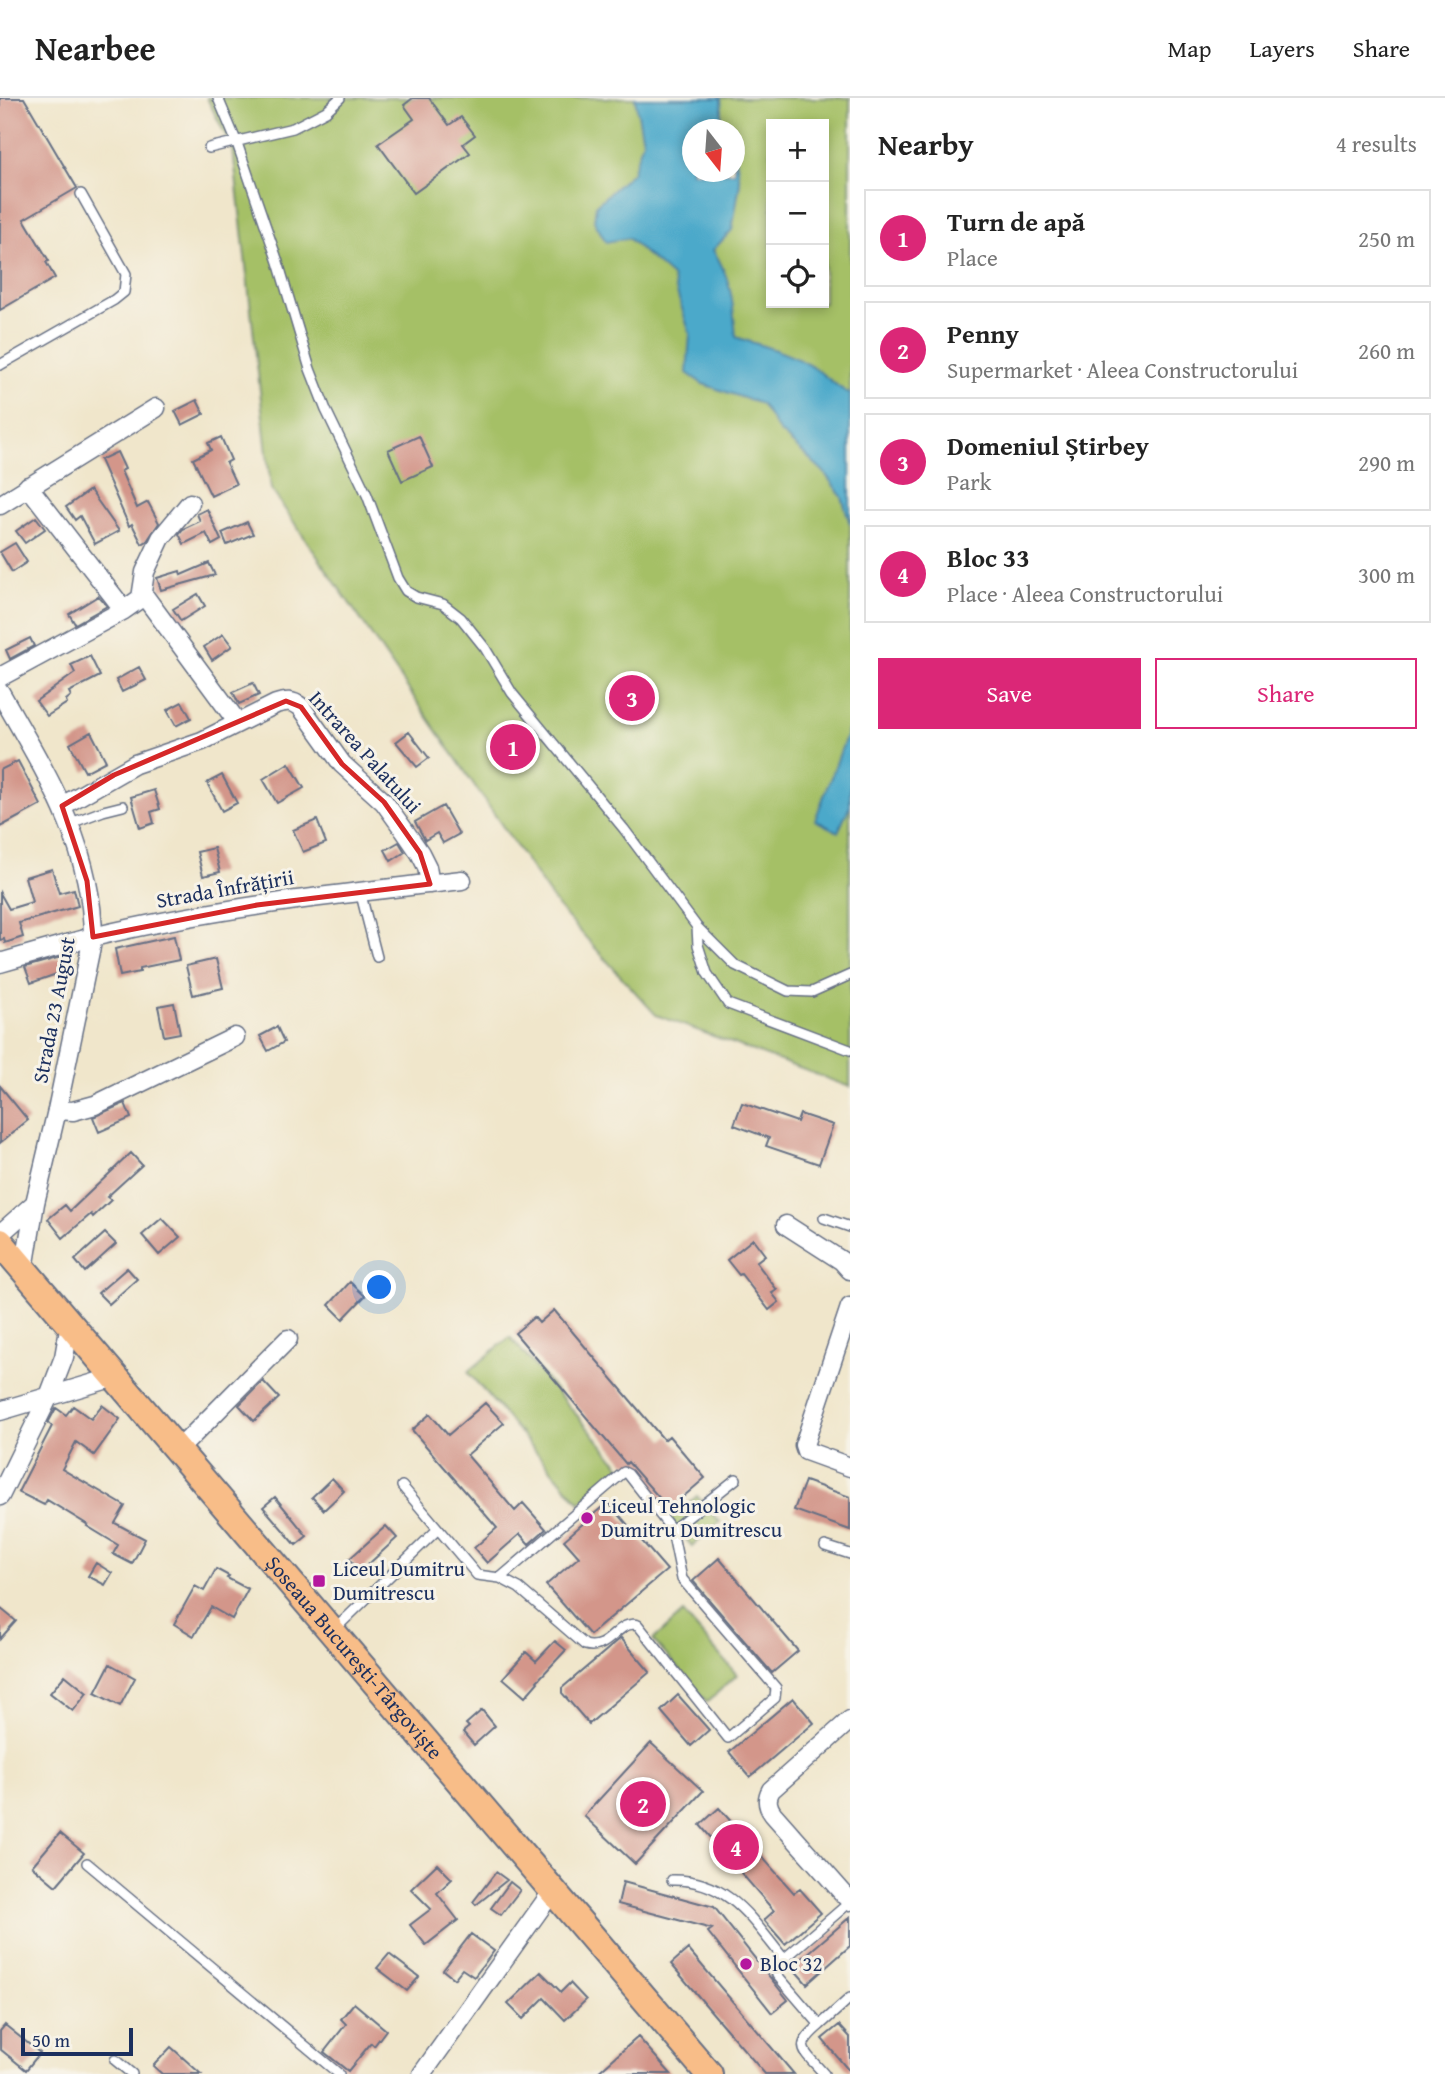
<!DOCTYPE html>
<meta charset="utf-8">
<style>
:root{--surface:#fff;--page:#f6f6f6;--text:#222;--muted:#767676;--line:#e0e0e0;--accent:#db2777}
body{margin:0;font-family:"Gentium Book Plus",serif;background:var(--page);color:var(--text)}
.controls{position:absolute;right:21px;top:21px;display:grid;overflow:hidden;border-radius:0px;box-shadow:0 4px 10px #0003}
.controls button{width:63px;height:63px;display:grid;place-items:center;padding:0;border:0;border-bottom:2px solid var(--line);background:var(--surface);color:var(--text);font:35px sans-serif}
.compass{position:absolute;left:682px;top:21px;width:63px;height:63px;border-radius:50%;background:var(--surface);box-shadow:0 4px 10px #0003;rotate:163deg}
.scale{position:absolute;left:21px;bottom:18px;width:112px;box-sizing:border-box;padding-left:7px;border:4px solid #1b2f5e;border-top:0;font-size:19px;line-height:24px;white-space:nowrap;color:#1b2f5e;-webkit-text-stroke:5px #f7f3e8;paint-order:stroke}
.you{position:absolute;left:380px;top:1190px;width:24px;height:24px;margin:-18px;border:5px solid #fff;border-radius:50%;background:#1a73e8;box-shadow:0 0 0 10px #1a73e833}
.badge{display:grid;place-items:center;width:46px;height:46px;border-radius:50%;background:var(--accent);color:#fff;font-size:23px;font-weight:700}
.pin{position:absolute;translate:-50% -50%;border:4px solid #fff;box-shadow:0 2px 7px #0006}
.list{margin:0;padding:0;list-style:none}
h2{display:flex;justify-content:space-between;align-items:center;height:91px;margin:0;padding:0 28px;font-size:30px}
h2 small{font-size:23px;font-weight:400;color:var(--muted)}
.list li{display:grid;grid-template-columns:46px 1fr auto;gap:21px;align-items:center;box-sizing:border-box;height:98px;margin:0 14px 14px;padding:0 14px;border:2px solid var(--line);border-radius:0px}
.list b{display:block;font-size:26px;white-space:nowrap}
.list p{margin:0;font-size:23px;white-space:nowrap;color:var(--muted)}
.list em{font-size:23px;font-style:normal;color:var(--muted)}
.actions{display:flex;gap:14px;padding:21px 28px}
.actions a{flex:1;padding:16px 0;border:2px solid var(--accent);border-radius:0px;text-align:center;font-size:24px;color:var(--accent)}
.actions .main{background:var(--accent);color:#fff}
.icon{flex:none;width:38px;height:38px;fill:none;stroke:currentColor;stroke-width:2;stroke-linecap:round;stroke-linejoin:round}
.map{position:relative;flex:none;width:850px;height:1976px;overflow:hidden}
header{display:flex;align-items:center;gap:42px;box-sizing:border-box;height:98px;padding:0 35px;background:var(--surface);border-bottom:2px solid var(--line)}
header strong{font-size:33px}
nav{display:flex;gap:38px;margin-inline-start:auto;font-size:24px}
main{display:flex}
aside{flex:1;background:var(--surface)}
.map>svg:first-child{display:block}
</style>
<header>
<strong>Nearbee</strong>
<nav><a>Map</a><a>Layers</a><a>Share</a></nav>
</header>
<main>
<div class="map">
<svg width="850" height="1976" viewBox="0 0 850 1976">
<rect width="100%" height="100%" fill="#f7f3e8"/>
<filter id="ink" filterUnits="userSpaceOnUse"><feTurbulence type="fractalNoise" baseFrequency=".0143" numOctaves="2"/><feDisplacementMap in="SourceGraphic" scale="14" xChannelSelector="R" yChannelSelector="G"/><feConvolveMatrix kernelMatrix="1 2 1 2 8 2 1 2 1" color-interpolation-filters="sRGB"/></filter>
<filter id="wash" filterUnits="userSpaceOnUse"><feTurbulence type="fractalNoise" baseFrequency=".00686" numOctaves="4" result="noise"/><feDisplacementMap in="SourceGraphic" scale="28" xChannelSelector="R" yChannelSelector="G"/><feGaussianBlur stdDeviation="1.57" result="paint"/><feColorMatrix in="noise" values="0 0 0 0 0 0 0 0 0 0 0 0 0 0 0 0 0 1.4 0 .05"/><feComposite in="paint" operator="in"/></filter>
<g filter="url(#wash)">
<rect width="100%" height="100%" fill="#f0e6cb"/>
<path fill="#a5c066" stroke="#607862" stroke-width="2" fill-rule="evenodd" d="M 207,0 L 850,0 L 850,989 L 656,917 L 558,809 L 271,391 L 233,52 ZM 771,26 L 824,26 L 824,205 L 771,205 ZM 692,32 L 734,32 L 734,74 L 692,74 Z
M 510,1239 L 622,1370 L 580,1405 L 468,1274 Z
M 697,1398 L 720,1424 L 692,1448 L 669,1422 Z
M 683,1515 L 737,1577 L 707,1604 L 653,1542 Z"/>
<path fill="#4ba9ca" stroke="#336c94" stroke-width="2" d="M 635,0 L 721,0 L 722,13 L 720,31 L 692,32 L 692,74 L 734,74 L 735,53 L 740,85 L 732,132 L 713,152 C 732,181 733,206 736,239 C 762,248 791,255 814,270 C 827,278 836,289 850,296 L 850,426 L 842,399 L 823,373 L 779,333 L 761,306 L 703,286 L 687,275 L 690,236 L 672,179 L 628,140 L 606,144 L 594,123 L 596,107 L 632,75 L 643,43 Z
M 850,628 L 850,708 L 838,734 L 815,722 Z"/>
<g id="blocks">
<path fill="#d3968a" d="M 0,0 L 24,0 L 77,90 L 24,121 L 49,163 L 46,164 L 55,180 L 0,212 Z
M 413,0 L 429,0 L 449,27 L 461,19 L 475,37 L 463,46 L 470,55 L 414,95 L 378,46 L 414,21 L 404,7 Z
M 197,302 L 204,316 L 182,327 L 175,313 Z
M 419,338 L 433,369 L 402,383 L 388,352 Z
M 221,339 L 231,362 L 226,365 L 236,386 L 211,398 L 193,361 L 211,352 L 208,345 Z
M 117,354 L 125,371 L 121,373 L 137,410 L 148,404 L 159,425 L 147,443 L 142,446 L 132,426 L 129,428 L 100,362 Z
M 90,392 L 119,433 L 95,446 L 80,418 L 75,422 L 66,409 Z
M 207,411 L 221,442 L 212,447 L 206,435 L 184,446 L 179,436 L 183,431 L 200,423 L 197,416 Z
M 36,419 L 45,431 L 25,445 L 16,433 Z
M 247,424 L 253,436 L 227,447 L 222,435 Z
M 15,445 L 27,464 L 12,474 L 0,454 Z
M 209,465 L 215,477 L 161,492 L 157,480 L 180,473 L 181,477 Z
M 198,496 L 205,508 L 181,523 L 173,511 Z
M 98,498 L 107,508 L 75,526 L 69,516 Z
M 223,536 L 232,548 L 212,562 L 204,549 Z
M 30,540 L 34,548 L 10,561 L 6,552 Z
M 90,558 L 100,578 L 69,594 L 71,598 L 66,602 L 67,605 L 47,618 L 36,603 L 75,575 L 71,567 Z
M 139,569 L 146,582 L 122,594 L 116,582 Z
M 253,585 L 259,597 L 239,606 L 233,594 Z
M 182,604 L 191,620 L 176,628 L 167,612 Z
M497 647a16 16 0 1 1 32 0a16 16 0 1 1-32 0Z
M 91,634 L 106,663 L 85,674 L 70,646 Z
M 409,634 L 429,660 L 417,669 L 396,644 Z
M 18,663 L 41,707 L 0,729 L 0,672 Z
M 289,665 L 304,690 L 277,705 L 263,681 Z
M 222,677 L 237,705 L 222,713 L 207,685 Z
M 154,692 L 160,711 L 151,714 L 154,725 L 140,730 L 131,699 Z
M 443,708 L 459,736 L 443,745 L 437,735 L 425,742 L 415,724 Z
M 317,722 L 326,745 L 303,754 L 293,732 Z
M 399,744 L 405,754 L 391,763 L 385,752 Z
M 214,750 L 220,774 L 203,778 L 197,754 Z
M 52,771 L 59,795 L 74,791 L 78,808 L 19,825 L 23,839 L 5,845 L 4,841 L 0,842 L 0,795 L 9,811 L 32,804 L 25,779 Z
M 174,838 L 179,862 L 140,870 L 140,874 L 120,878 L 115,851 Z
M 61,859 L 65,873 L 31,885 L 25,869 Z
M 216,861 L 223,890 L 193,897 L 186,868 Z
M 174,905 L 180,935 L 164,938 L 158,908 Z
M 277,929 L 284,944 L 268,953 L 260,938 Z
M 0,988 L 28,1022 L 0,1045 Z
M 125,1005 L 131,1020 L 99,1034 L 93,1019 Z
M 742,1005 L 797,1024 L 800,1016 L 833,1027 L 819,1066 L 766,1048 L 769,1040 L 734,1027 Z
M 131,1055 L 142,1067 L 107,1099 L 111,1102 L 93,1119 L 91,1116 L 63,1140 L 48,1121 L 65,1107 L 70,1113 Z
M 162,1120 L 180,1139 L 159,1157 L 142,1137 Z
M 105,1135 L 116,1146 L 85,1174 L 75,1162 Z
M 753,1141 L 765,1157 L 756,1164 L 777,1192 L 772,1195 L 779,1204 L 769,1212 L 741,1176 L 739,1177 L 727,1162 Z
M 127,1170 L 137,1181 L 109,1206 L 98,1195 Z
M 350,1184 L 365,1198 L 343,1221 L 329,1207 Z
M 554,1212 L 664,1342 L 669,1338 L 705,1380 L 669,1411 L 628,1364 L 626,1366 L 515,1235 L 534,1219 L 539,1225 Z
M 263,1283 L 279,1300 L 254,1323 L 239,1307 Z
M 485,1305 L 504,1325 L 467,1357 L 515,1413 L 523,1405 L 546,1431 L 529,1446 L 520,1436 L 487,1465 L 474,1450 L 497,1430 L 412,1332 L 430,1316 L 448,1337 Z
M 102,1307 L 120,1321 L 94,1357 L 76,1344 L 62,1371 L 125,1408 L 115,1425 L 145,1441 L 132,1466 L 113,1456 L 118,1447 L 87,1428 L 88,1427 L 47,1402 L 44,1407 L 18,1394 L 52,1328 L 48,1325 L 56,1310 L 66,1317 L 73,1308 L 91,1321 Z
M 332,1380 L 344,1393 L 324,1412 L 312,1399 Z
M 805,1383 L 850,1399 L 850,1432 L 794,1412 Z
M 275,1399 L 307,1438 L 296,1447 L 263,1409 Z
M 608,1404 L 667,1472 L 590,1537 L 546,1487 L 579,1459 L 564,1442 Z
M 386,1428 L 397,1440 L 360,1474 L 349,1461 Z
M 719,1460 L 798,1553 L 772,1575 L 693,1483 Z
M 96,1465 L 112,1475 L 105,1487 L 88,1478 Z
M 216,1471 L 229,1478 L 227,1480 L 248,1491 L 232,1521 L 211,1509 L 194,1538 L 174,1526 L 195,1488 L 204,1493 Z
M 0,1510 L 16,1523 L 0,1541 Z
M 621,1540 L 650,1574 L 589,1626 L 562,1595 L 562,1590 Z
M 555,1543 L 566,1552 L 537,1583 L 538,1584 L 525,1599 L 503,1580 L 526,1554 L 536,1563 Z
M 110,1566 L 135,1580 L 120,1608 L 95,1595 Z
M 65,1577 L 87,1595 L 73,1613 L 50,1595 Z
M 678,1597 L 709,1632 L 691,1648 L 661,1613 Z
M 793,1600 L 814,1625 L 750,1679 L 729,1654 Z
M 482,1612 L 495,1628 L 474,1647 L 463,1634 L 469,1629 L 466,1626 Z
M 651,1645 L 703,1693 L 635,1766 L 584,1718 Z
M 719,1710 L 794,1795 L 800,1791 L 821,1815 L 785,1846 L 764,1822 L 774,1813 L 700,1727 Z
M 60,1735 L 84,1755 L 56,1788 L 32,1768 Z
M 437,1766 L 452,1781 L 437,1795 L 458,1822 L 426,1847 L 410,1827 L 431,1811 L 411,1791 Z
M 496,1774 L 507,1782 L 476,1807 L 473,1804 Z
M 510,1784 L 520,1792 L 501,1817 L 491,1810 Z
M 623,1784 L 714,1809 L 788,1902 L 772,1915 L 708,1834 L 712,1831 L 618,1806 Z
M 850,1819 L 850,1848 L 807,1886 L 792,1869 Z
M 471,1836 L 494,1853 L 474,1879 L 462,1871 L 454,1881 L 443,1872 Z
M 688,1851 L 794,1976 L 765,1976 L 721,1925 L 671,1866 Z
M 389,1856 L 419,1879 L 407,1893 L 377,1870 Z
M 541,1874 L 561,1894 L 570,1885 L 586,1902 L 565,1922 L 544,1900 L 523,1921 L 508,1906 Z
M 354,1905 L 386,1932 L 374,1948 L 371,1945 L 348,1973 L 324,1954 L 346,1926 L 341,1921 Z
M 5,1927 L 40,1955 L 26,1972 L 0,1951 L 0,1933 Z
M 839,1927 L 850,1939 L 850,1974 L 822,1941 Z
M 638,1939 L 671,1976 L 596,1976 Z
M 171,1949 L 201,1976 L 162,1976 L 153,1968 Z"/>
</g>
</g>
<g filter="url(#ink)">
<use href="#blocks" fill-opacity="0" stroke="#666f84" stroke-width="2"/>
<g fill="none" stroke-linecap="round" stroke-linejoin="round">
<defs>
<path id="lane" d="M 218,0 L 237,45 L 278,164 L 310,271 L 326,312 L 367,397 L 398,480 L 406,493 L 416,499 L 443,506 L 461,520 L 485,550 L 512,595 L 624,731 L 697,829 L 735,867 L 788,893 L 812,894 L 850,877
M 209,50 L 293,30 L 326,13 L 340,0
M 0,267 L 114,202 L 124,194 L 126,176 L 81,96
M 71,725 L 103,713 L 123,708
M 360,793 L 377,859
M 697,829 L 698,847 L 707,875 L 728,906 L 850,952
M 824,1120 L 850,1129
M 402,1388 L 477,1477 L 500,1480 L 519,1490 L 585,1547 C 610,1554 617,1521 638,1527 L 728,1640 L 775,1600 L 776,1590 L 682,1481 L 672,1432 L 628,1376 L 624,1374 L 500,1480
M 672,1432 L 736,1381
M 825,1448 L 850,1456
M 334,1532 L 438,1431
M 87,1765 L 339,1976
M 672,1782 C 729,1781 752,1822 784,1861
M 820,1927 L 850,1900
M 115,1962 L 132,1976
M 824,1976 C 804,1952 792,1951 820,1927 L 777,1877 L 776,1873 L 784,1861 L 850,1804"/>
<path id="street" d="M 28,388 L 124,512
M 0,407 L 156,310
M 141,500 L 145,474 L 161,440 L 190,405
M 0,579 L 124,512 L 141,500 L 146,500 L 238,625
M 0,594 C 44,672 92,745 93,839 L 57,1012 L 35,1105 L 24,1171
M 62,708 L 135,666 L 202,643 L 276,606 C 286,603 292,602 301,609 L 342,666 L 384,704 L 404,732 L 420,755 L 427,769 L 430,786
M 0,865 C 31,856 62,847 93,839 C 214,810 338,796 462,782
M 57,1012 L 73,1013 L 95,1007 L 235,939
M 786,1127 L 842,1163 L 850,1172
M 0,1136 L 35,1105
M 850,1209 L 804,1347 L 806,1353 L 850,1369
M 0,1313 L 115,1279
M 177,1353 L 288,1241
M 0,1398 L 49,1298 L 64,1259 L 70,1225
M 850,1622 L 771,1692 C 766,1701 767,1708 773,1716 L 850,1803
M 422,1976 L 552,1794"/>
<g id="primary">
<path id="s1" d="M 0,1144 L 709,1976"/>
</g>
</defs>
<use href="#lane" stroke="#666f84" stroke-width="12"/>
<use href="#street" stroke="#666f84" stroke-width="21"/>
<use href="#primary" stroke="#666f84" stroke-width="30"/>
<use href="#lane" stroke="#fff" stroke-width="9"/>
<use href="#street" stroke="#fff" stroke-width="18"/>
<use href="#primary" stroke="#f8bd88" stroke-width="26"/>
</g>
</g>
<path fill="none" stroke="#d62828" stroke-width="5" stroke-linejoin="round" d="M 286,603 L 301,609 L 342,666 L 384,704 L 420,755 L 430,786 L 257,807 L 93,839 L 87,783 L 62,708 L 114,677 Z"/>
<g fill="#b5179e" stroke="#f7f3e8" stroke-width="2.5">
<circle cx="587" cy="1420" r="7"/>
<rect x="312" y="1476" width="14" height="14" rx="3.5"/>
<circle cx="746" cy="1866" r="7"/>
</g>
<g text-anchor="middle" stroke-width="6" stroke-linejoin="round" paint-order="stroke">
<g font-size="21" fill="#1b2f5e" stroke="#f7f3e8">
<text transform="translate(365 654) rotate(48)" y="7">Intrarea Palatului</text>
<text transform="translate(225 791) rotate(-10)" y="7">Strada Înfrățirii</text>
<text transform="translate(54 912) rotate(-79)" y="7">Strada 23 August</text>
<text dy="7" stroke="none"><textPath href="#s1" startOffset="546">Șoseaua București-Târgoviște</textPath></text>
</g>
<g font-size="21" fill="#1b2f5e" stroke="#f7f3e8" text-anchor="start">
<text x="601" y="1415">Liceul Tehnologic<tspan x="601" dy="24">Dumitru Dumitrescu</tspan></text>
<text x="333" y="1478">Liceul Dumitru<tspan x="333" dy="24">Dumitrescu</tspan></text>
<text x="760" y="1873">Bloc 32</text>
</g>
</g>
</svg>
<div class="controls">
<button>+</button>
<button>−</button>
<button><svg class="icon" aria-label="locate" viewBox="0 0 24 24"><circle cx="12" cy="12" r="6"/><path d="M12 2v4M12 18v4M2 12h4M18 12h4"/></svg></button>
</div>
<svg class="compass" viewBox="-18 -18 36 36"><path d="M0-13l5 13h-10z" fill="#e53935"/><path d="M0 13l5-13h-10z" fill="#767676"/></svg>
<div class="scale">50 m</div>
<div class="you"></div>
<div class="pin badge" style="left:513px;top:649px">1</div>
<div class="pin badge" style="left:643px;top:1706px">2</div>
<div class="pin badge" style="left:632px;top:600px">3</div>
<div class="pin badge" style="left:736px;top:1749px">4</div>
</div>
<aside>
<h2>Nearby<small>4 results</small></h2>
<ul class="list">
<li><span class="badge">1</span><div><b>Turn de apă</b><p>Place</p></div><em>250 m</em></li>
<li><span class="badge">2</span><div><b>Penny</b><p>Supermarket · Aleea Constructorului</p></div><em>260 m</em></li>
<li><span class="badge">3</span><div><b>Domeniul Știrbey</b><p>Park</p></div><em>290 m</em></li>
<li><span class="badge">4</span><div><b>Bloc 33</b><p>Place · Aleea Constructorului</p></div><em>300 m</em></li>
</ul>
<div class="actions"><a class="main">Save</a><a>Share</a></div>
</aside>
</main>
